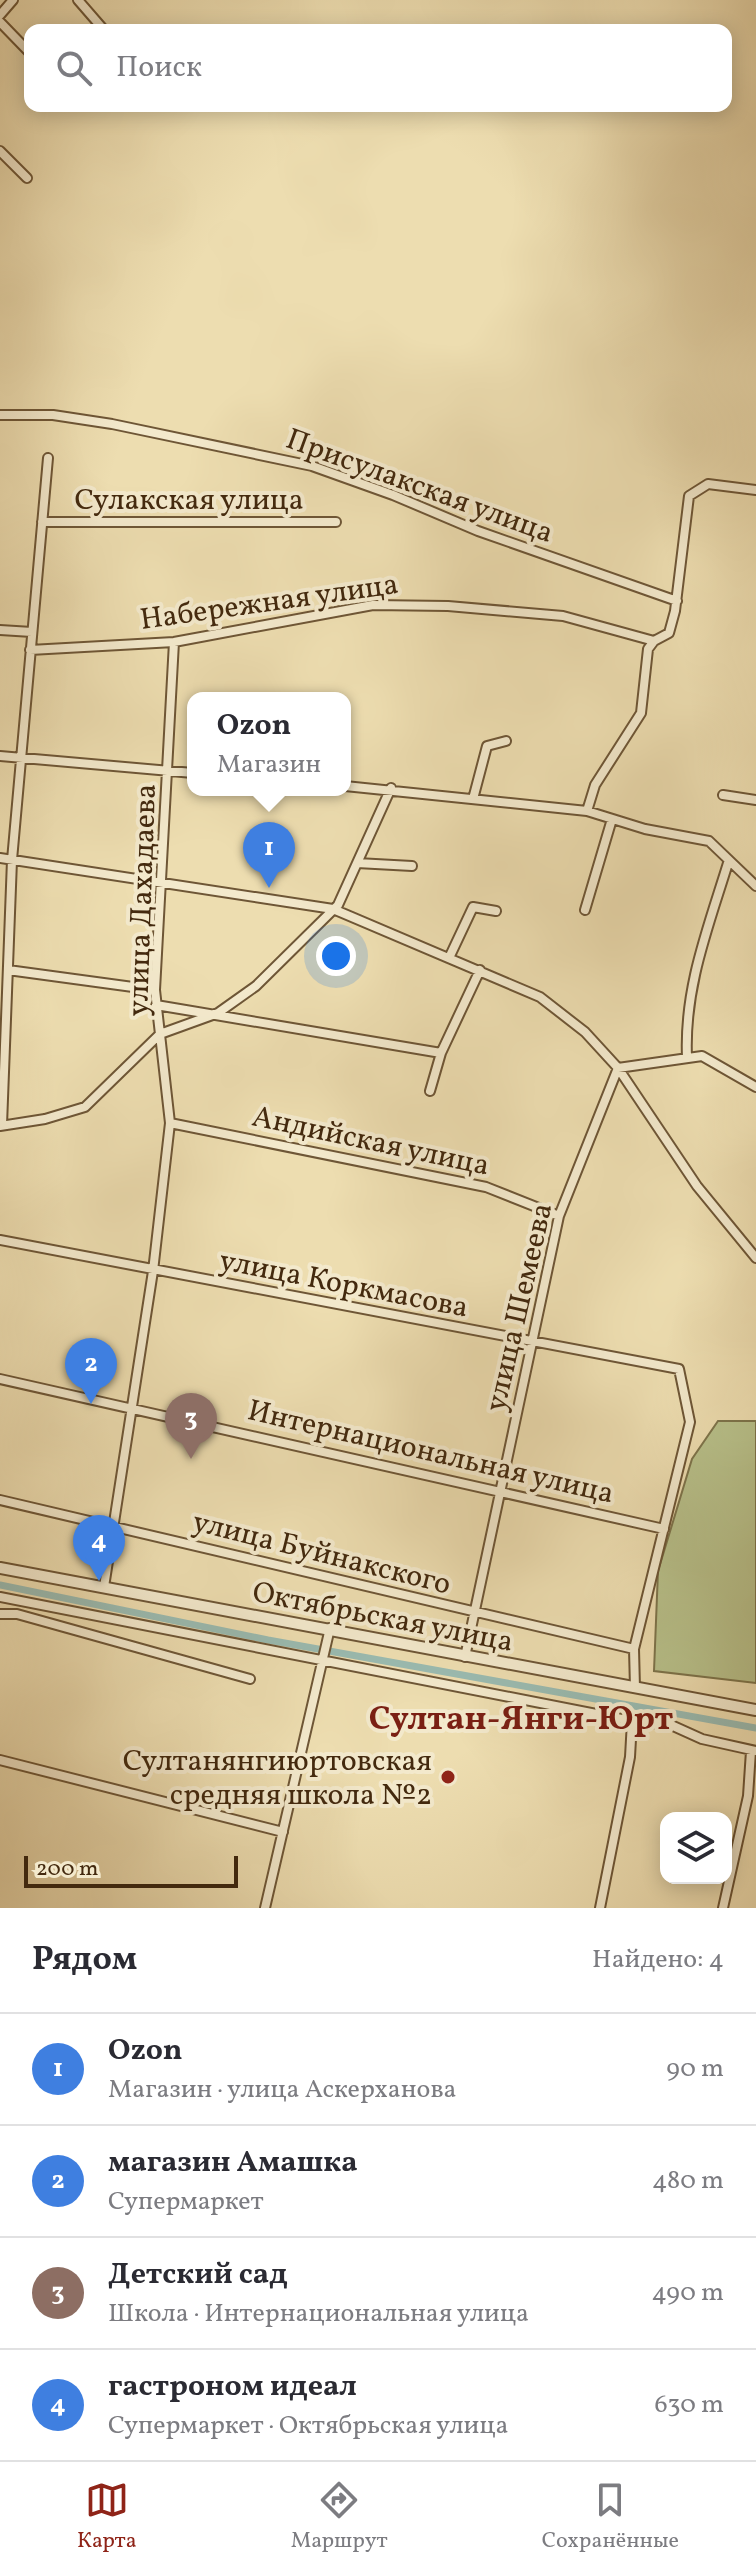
<!DOCTYPE html>
<html lang="ru">
<meta charset="utf-8">
<style>
:root{--surface:#fff;--page:#f7f7f7;--text:#2b2b33;--muted:#7c7c81;--line:#e1e1e2;--accent:#8f2418}
body{margin:0;font-family:Vollkorn,serif;background:var(--page);color:var(--text)}
.controls{position:absolute;right:24px;bottom:24px;display:grid;overflow:hidden;border-radius:16px;box-shadow:0 4px 20px #0003}
.controls button{width:72px;height:72px;display:grid;place-items:center;padding:0;border:0;border-bottom:2px solid var(--line);background:var(--surface);color:var(--text);font:40px sans-serif}
.scale{position:absolute;left:24px;bottom:20px;width:214px;box-sizing:border-box;padding-left:8px;border:4px solid #43290e;border-top:0;font-size:22px;line-height:28px;white-space:nowrap;color:#43290e;-webkit-text-stroke:6px #f3e9cc;paint-order:stroke}
.you{position:absolute;left:336px;top:956px;width:28px;height:28px;margin:-20px;border:6px solid #fff;border-radius:50%;background:#1a73e8;box-shadow:0 0 0 12px #1a73e833}
.badge{display:grid;place-items:center;width:52px;height:52px;border-radius:50%;background:var(--accent);color:#fff;font-size:26px;font-weight:700}
.pin{position:absolute;translate:-50% -66px;filter:drop-shadow(0 2px 4px #0008)}
.pin::after{content:'';position:absolute;top:42px;width:28px;height:24px;background:inherit;clip-path:polygon(0 0,100% 0,50% 100%)}
.popup{position:absolute;left:187px;top:692px;width:164px;height:104px;box-sizing:border-box;display:grid;place-content:center;border-radius:16px;background:var(--surface);filter:drop-shadow(0 2px 6px #0005);font-size:26px;white-space:nowrap;color:var(--muted)}
.popup b{font-size:30px;color:var(--text)}
.popup::after{content:'';position:absolute;left:50%;top:100%;margin-left:-16px;border:16px solid transparent;border-top-color:var(--surface)}
.list{margin:0;padding:0;list-style:none}
h2{display:flex;justify-content:space-between;align-items:center;height:104px;margin:0;padding:0 32px;font-size:34px}
h2 small{font-size:26px;font-weight:400;color:var(--muted)}
.list li{display:grid;grid-template-columns:52px 1fr auto;gap:24px;align-items:center;box-sizing:border-box;height:112px;padding:0 32px;border-top:2px solid var(--line)}
.list b{display:block;font-size:30px;white-space:nowrap}
.list p{margin:0;font-size:26px;white-space:nowrap;color:var(--muted)}
.list em{font-size:26px;font-style:normal;color:var(--muted)}
.icon{flex:none;width:44px;height:44px;fill:none;stroke:currentColor;stroke-width:2;stroke-linecap:round;stroke-linejoin:round}
.map{position:relative;flex:none;width:756px;height:1908px;overflow:hidden}
.search{position:absolute;background:var(--surface);box-shadow:0 4px 20px #0003;left:24px;right:24px;top:24px;height:88px;display:flex;align-items:center;gap:20px;box-sizing:border-box;padding:0 28px;border-radius:16px;color:var(--muted);font-size:30px}
.sheet{height:552px;background:var(--surface)}
nav{display:flex;justify-content:space-around;align-items:center;box-sizing:border-box;height:112px;border-top:2px solid var(--line);background:var(--surface);font-size:22px;color:var(--muted)}
nav a{display:grid;justify-items:center;gap:4px}
nav .on{color:var(--accent)}
.map>svg:first-child{display:block}
</style>
<div class="map">
<svg width="756" height="1908" viewBox="0 0 756 1908">
<rect width="100%" height="100%" fill="#edddb0"/>
<filter id="stains"><feTurbulence type="fractalNoise" baseFrequency=".0025" numOctaves="4"/><feColorMatrix values="0 0 0 0 .2 0 0 0 0 .09 0 0 0 0 .02 0 0 0 .5 -.17"/></filter>
<radialGradient id="worn" r=".72"><stop offset=".6" stop-color="#630" stop-opacity="0"/><stop offset="1" stop-color="#630" stop-opacity=".3"/></radialGradient>
<path fill="#b8c18b" stroke="#7e754c" stroke-width="2" d="M 718,1421 L 756,1421 L 756,1683 L 654,1671 L 658,1571 L 692,1459 Z"/>
<g fill="none" stroke-linecap="round" stroke-linejoin="round">
<path stroke="#9abbb1" stroke-width="7" d="M 0,1585 L 268,1640 L 756,1728"/>
<defs>
<path id="minor" d="M 78,0 L 104,30
M 0,15 L 13,0
M 0,22 L 30,53
M 0,151 L 27,178
M 0,415 L 53,415 L 112,424 L 312,466 L 393,495 L 478,531 L 677,601
M 42,522 L 336,522
M 0,630 L 32,632
M 30,650 L 174,642 L 373,605 L 448,606 L 563,616 L 654,641
M 0,756 L 193,773
M 345,786 L 587,811 L 645,829 L 709,841 L 756,886
M 723,795 L 756,800
M 473,799 L 487,746 L 506,741
M 587,811 L 595,785 L 641,713 L 648,649 L 654,641 L 669,633 L 675,611 L 689,496 L 708,484 L 756,490
M 0,858 L 333,909 L 540,997 L 585,1032 L 618,1068 L 697,1186 L 756,1258
M 357,863 L 412,866
M 585,910 L 612,819
M 449,958 L 473,907 L 496,911
M 8,970 L 155,990
M 156,1005 L 441,1053 L 480,970
M 687,1057 C 684,988 708,928 728,863
M 430,1091 L 441,1053
M 170,1123 L 486,1187 L 559,1216
M 2,1125 L 12,860 L 48,458
M 0,1126 L 45,1119 L 85,1107 L 160,1034 L 218,1013 L 256,986 L 338,905 L 391,788
M 0,1240 L 679,1369 L 690,1422 L 634,1649 L 635,1688
M 0,1379 L 664,1529
M 0,1500 L 634,1649
M 104,1587 L 153,1271 L 170,1123 L 155,990 L 174,642
M 0,1597 L 632,1721 L 671,1725 L 702,1739 L 756,1751
M 0,1614 L 17,1614 L 250,1679
M 465,1657 L 559,1216 L 618,1068 L 702,1056 L 756,1087
M 0,1760 L 283,1832
M 265,1908 L 330,1628
M 600,1908 L 630,1757 L 632,1721
M 723,1908 L 748,1796 L 751,1751"/>
<path id="tertiary" d="M 0,1568 L 756,1710"/>
</defs>
<use href="#minor" stroke="#6e5636" stroke-width="12"/>
<use href="#tertiary" stroke="#6e5636" stroke-width="14"/>
<use href="#minor" stroke="#f3e9cc" stroke-width="8"/>
<use href="#tertiary" stroke="#f3e9cc" stroke-width="10"/>
</g>
<circle fill="#8f2418" stroke="#f3e9cc" stroke-width="3" cx="448" cy="1777" r="8"/>
<g text-anchor="middle" stroke-width="8" stroke-linejoin="round" paint-order="stroke">
<g font-size="30" fill="#43290e" stroke="#f3e9cc">
<text transform="translate(420 485) rotate(20)" y="10">Присулакская улица</text>
<text x="189" y="509">Сулакская улица</text>
<text transform="translate(269 601) rotate(-8)" y="10">Набережная улица</text>
<text transform="translate(141 900) rotate(-88)" y="10">улица Дахадаева</text>
<text transform="translate(371 1140) rotate(12)" y="10">Андийская улица</text>
<text transform="translate(344 1283) rotate(11)" y="10">улица Коркмасова</text>
<text transform="translate(518 1307) rotate(-77)" y="10">улица Шемеева</text>
<text transform="translate(431 1451) rotate(13)" y="10">Интернациональная улица</text>
<text transform="translate(322 1552) rotate(14)" y="10">улица Буйнакского</text>
<text transform="translate(383 1616) rotate(11)" y="10">Октябрьская улица</text>
</g>
<g font-size="30" fill="#43290e" stroke="#f3e9cc" text-anchor="end">
<text x="432" y="1770">Султанянгиюртовская<tspan x="432" dy="34">средняя школа №2</tspan></text>
</g>
<g font-size="34" font-weight="bold" fill="#7a1f14" stroke="#f3e9cc">
<text x="521" y="1729">Султан-Янги-Юрт</text>
</g>
</g>
<rect width="100%" height="100%" filter="url(#stains)"/>
<rect width="100%" height="100%" fill="url(#worn)"/>
</svg>
<div class="controls">
<button><svg class="icon" aria-label="layers" viewBox="0 0 24 24"><path d="M12 4l9 5-9 5-9-5zM3 14l9 5 9-5"/></svg></button>
</div>
<div class="scale">200 m</div>
<div class="you"></div>
<div class="pin badge" style="left:269px;top:888px;background:#3f7fe0">1</div>
<div class="popup"><b>Ozon</b>Магазин</div>
<div class="pin badge" style="left:91px;top:1404px;background:#3f7fe0">2</div>
<div class="pin badge" style="left:191px;top:1459px;background:#8d6e63">3</div>
<div class="pin badge" style="left:99px;top:1581px;background:#3f7fe0">4</div>
<div class="search"><svg class="icon" aria-label="search" viewBox="0 0 24 24"><circle cx="10" cy="10" r="6"/><path d="M15 15l6 6"/></svg>Поиск</div>
</div>
<section class="sheet">
<h2>Рядом<small>Найдено: 4</small></h2>
<ul class="list">
<li><span class="badge" style="background:#3f7fe0">1</span><div><b>Ozon</b><p>Магазин · улица Аскерханова</p></div><em>90 m</em></li>
<li><span class="badge" style="background:#3f7fe0">2</span><div><b>магазин Амашка</b><p>Супермаркет</p></div><em>480 m</em></li>
<li><span class="badge" style="background:#8d6e63">3</span><div><b>Детский сад</b><p>Школа · Интернациональная улица</p></div><em>490 m</em></li>
<li><span class="badge" style="background:#3f7fe0">4</span><div><b>гастроном идеал</b><p>Супермаркет · Октябрьская улица</p></div><em>630 m</em></li>
</ul>
</section>
<nav>
<a class="on"><svg class="icon" aria-label="map" viewBox="0 0 24 24"><path d="M3 6l6-2 6 2 6-2v14l-6 2-6-2-6 2zM9 4v14M15 6v14"/></svg>Карта</a>
<a><svg class="icon" aria-label="directions" viewBox="0 0 24 24"><path d="M12 3l9 9-9 9-9-9zM9 14v-3h6M13 9l2 2-2 2"/></svg>Маршрут</a>
<a><svg class="icon" aria-label="saved" viewBox="0 0 24 24"><path d="M7 4h10v16l-5-4-5 4z"/></svg>Сохранённые</a>
</nav>
